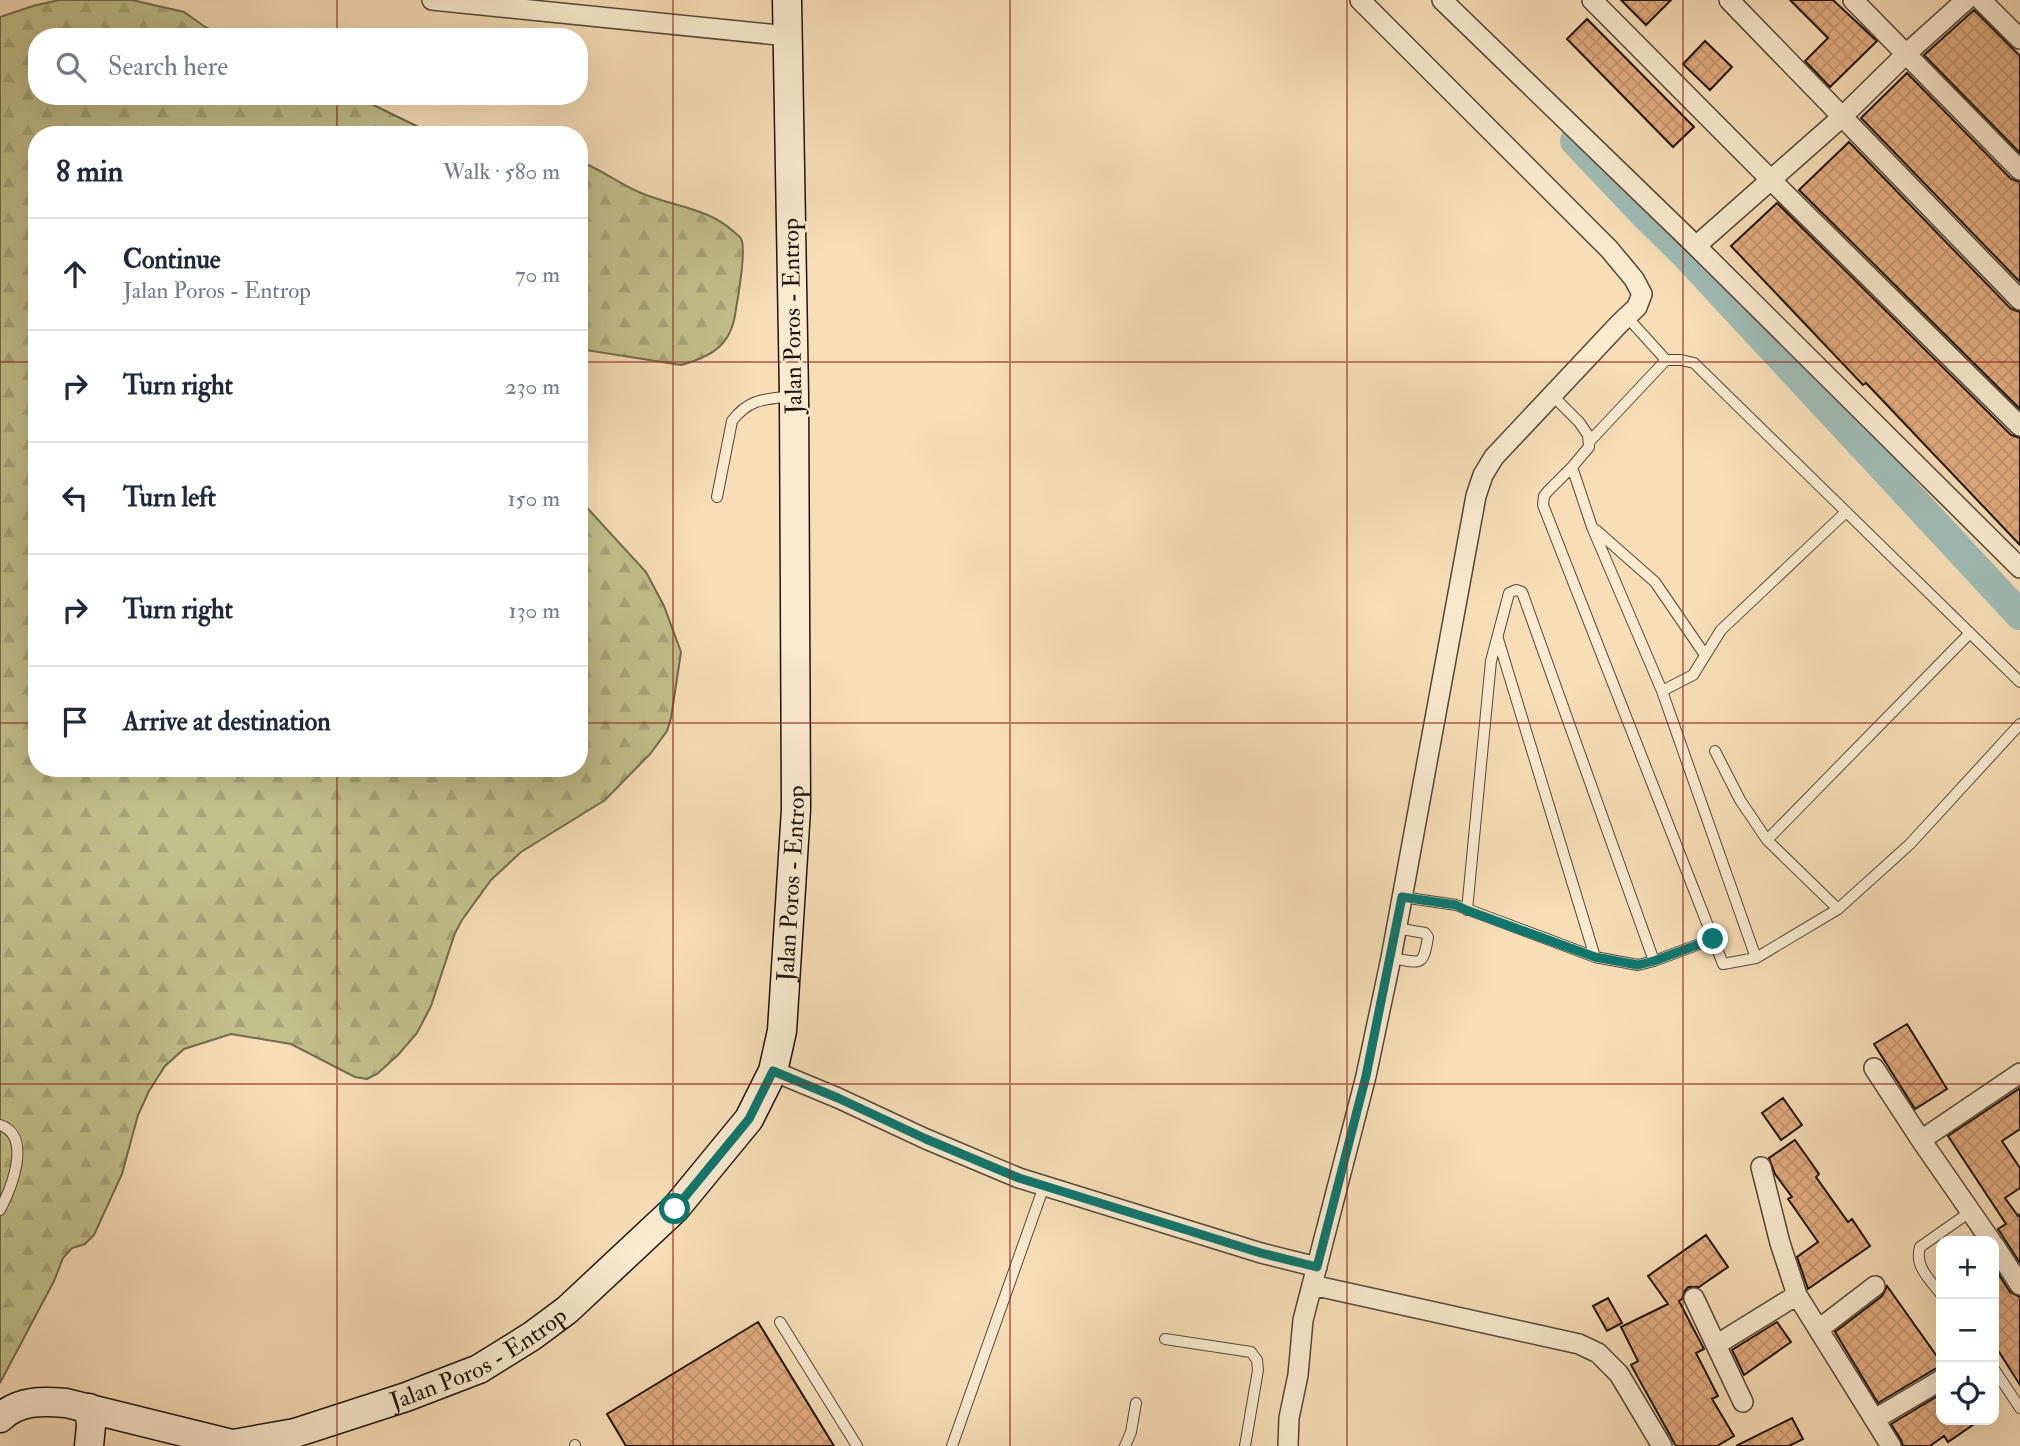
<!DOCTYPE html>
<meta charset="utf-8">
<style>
:root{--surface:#fff;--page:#f6f6f7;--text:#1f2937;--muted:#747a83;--line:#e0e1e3}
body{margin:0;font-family:"IM FELL Double Pica",serif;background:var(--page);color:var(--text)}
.controls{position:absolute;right:21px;bottom:21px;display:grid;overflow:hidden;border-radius:14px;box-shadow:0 7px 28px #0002}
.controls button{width:63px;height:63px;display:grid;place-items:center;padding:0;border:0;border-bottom:2px solid var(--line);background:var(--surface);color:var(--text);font:35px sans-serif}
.stop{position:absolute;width:21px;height:21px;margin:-16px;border:5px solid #0f766e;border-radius:50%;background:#fff}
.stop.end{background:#0f766e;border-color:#fff;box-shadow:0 2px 7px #0008}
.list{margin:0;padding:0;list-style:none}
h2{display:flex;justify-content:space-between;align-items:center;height:91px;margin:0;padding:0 28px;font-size:30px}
h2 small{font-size:23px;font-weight:400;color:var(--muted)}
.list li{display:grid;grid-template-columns:46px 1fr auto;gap:21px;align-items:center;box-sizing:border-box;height:112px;padding:0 28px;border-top:2px solid var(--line)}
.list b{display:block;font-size:26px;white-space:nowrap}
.list p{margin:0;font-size:23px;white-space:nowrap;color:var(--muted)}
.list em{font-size:23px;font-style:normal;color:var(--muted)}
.icon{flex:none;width:38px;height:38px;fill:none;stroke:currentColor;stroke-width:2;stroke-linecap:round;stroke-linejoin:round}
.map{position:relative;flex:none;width:2020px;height:1446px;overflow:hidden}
.search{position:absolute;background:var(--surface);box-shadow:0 7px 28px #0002;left:28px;top:28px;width:560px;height:77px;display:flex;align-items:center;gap:18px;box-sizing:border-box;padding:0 24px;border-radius:28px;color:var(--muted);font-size:26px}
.panel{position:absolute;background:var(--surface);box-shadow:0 7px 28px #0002;left:28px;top:126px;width:560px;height:651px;border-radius:28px}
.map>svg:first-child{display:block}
</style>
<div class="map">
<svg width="2020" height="1446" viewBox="0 0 2020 1446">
<defs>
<pattern id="forest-firs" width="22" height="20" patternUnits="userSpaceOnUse" patternTransform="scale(1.75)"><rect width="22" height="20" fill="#c3c08a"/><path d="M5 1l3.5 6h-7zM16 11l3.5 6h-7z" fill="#a7a476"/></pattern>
<pattern id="building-cross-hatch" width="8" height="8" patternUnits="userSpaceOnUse" patternTransform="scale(1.75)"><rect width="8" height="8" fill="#e4ad81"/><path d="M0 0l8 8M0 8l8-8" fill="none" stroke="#c3946e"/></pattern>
</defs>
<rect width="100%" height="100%" fill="#f7deb6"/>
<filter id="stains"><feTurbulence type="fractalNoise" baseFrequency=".00286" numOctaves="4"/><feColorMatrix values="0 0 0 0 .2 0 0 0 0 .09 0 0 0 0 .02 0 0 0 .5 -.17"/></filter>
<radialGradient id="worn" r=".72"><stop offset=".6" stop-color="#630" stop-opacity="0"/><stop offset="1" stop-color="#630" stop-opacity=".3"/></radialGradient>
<path fill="url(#forest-firs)" stroke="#706a4c" stroke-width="2" d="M 59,0 L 132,0 L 184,12 L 205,27 L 226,37 L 37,37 L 37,96 L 355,96 L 435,135 L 37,135 L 37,768 L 579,768 L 579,499 L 646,572 L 664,606 L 681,652 L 671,718 L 667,731 L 650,754 L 605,800 L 521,852 L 491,880 L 462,920 L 455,933 L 431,1006 L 417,1033 L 398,1055 L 377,1074 L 367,1079 L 355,1077 L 291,1044 L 231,1034 L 184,1049 L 165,1066 L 149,1091 L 138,1115 L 122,1174 L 94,1235 L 85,1244 L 72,1248 L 63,1258 L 54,1281 L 0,1383 L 0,17 L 33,6 Z
M 579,161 C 601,169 619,184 641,193 C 671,206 709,208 734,232 C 736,234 740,236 741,239 C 747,249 738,296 736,309 C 732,344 714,356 681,365 L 579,349 Z"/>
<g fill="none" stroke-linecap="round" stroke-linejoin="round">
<path stroke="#9fbbb5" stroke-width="30" d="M 1575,141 L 1645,215 L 1684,253 L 2020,615"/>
</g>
<path fill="url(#building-cross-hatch)" stroke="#1e140e" stroke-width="2" d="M 1621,0 L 1671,0 L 1646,25 Z
M 1790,0 L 1833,0 L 1877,41 L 1830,87 L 1805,61 L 1828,38 Z
M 1974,10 L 2020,56 L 2020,153 L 1924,55 Z
M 1587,19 L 1694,127 L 1673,147 L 1567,39 Z
M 1705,41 L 1732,67 L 1710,90 L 1683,64 Z
M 1907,73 L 2011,179 L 2020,182 L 2020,282 L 1861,118 Z
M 1849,142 L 2011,309 L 2020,312 L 2020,409 L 1799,190 Z
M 1777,203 L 2011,435 L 2020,438 L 2020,545 L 1866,383 L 1863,385 L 1731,246 Z
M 1907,1024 L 1947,1089 L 1915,1109 L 1874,1044 Z
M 2020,1088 L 2020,1129 L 2002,1141 L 2020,1168 L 2020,1188 L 2005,1198 L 2018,1216 L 2020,1214 L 2020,1263 L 1998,1229 L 2006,1224 L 1948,1136 Z
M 1783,1098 L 1802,1125 L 1781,1140 L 1762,1113 Z
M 1795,1140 L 1819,1174 L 1816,1177 L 1848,1222 L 1852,1219 L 1870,1246 L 1808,1289 L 1797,1257 L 1818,1242 L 1788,1199 L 1792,1197 L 1775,1174 L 1769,1158 Z
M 1706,1235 L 1728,1267 L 1699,1287 L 1688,1287 L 1684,1292 L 1682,1299 L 1679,1301 L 1704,1349 L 1696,1353 L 1718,1396 L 1712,1399 L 1734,1436 L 1717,1446 L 1676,1446 L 1631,1365 L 1638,1361 L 1621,1327 L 1668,1304 L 1648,1276 Z
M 1994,1267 L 2010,1292 L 2020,1297 L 2020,1385 L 1994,1344 Z
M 1887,1286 L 1941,1362 L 1941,1368 L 1935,1369 L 1878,1403 L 1835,1332 L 1882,1296 Z
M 1608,1298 L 1622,1323 L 1607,1331 L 1593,1306 Z
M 758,1322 L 834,1446 L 626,1446 L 607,1414 Z
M 1777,1322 L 1791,1342 L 1744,1375 L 1732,1350 Z
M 1941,1394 L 1941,1420 L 1980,1420 L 1948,1442 L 1944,1436 L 1930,1446 L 1903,1446 L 1901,1440 L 1891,1424 Z
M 1792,1418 L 1803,1439 L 1789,1446 L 1736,1446 Z"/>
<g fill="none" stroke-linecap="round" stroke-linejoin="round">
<defs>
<path id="lane" d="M 1627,317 L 1666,360
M 1552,395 L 1579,422 L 1588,435 L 1589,447 L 1572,467 L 1548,491 L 1544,496 L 1543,505 L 1723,964 L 1756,958 L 1838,909 L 1910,844 L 2020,724
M 1589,442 L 1666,360 L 1681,360 L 1694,363 L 2020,682
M 1572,467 L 1592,527 L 1662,691 L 1756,958
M 717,497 L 732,421 C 749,398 767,399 793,396
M 1596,530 L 1655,582 L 1705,655
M 1498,639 L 1595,957
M 1662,691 L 1693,675 L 1721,630 L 1846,512
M 1715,751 L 1740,800 L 1767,840 L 1838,909
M 1767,840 L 1970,633
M 1402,897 L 1456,905 L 1595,957 L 1638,965 L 1654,961 L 1713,939
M 1467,910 L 1491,661 L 1509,593 L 1516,590 L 1522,592 L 1654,961
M 1391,958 C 1420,962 1423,969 1428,937 L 1425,933 L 1396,928
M 0,1125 C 33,1136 11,1189 0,1210
M 1941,1294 C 1930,1280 1914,1266 1920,1247 L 1970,1212
M 780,1322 L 857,1446
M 1165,1339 L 1251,1352 L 1257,1360 L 1258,1370 L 1245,1446
M 1994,1369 L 2020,1408
M 575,1445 L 575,1446
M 952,1446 L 1044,1186
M 1125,1446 L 1131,1432 L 1136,1403"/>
<path id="street" d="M 432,0 L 788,36
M 1442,0 L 1696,246 L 2020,568
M 1592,0 L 1771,180 L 2020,426
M 1729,0 L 2020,300
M 1853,0 L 2020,170
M 1981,0 L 2020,39
M 1696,246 L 1842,117 L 1906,54 L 1966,0
M 1874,1068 L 1921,1140
M 773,1071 L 838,1098 L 926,1139 L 1019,1178 L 1261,1253 L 1317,1267
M 1761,1167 L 1780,1243 L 1797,1295 L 1891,1446
M 1991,1241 L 1921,1140 L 2020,1073
M 1994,1245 L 2020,1285
M 1312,1285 L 1579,1344 L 1598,1353 L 1619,1374 L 1662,1446
M 1694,1298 L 1716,1345
M 1819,1329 L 1875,1286
M 1743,1402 L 1716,1345 L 1797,1295
M 1875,1419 L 1941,1380
M 1288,1446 L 1289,1418 L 1298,1375 L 1303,1320 L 1366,1076 L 1391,958 L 1476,496 L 1483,475 L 1494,457 L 1619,324 L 1637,307 L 1642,294 L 1634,279 L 1609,249 L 1360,0"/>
<g id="secondary">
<path d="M 0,1418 C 19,1400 42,1401 66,1403 L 232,1444"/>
<path d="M 89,1446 L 91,1425 L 89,1408"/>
<path id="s1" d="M 222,1446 L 295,1433 L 406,1397 L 479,1369 L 532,1336 L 567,1310 L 675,1209 L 749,1119 L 773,1071 L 782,1031 L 796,809 L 794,395 L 787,0"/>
</g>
</defs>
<use href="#lane" stroke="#544638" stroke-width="12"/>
<use href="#street" stroke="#544638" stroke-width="22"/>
<use href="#secondary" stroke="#1e140e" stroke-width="31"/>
<use href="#lane" stroke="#faead0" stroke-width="10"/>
<use href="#street" stroke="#faead0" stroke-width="19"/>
<use href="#secondary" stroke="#faead0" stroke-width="28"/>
</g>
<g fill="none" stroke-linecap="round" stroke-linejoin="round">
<path stroke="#0f766e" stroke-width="9" d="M 675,1209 L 749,1119 L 773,1071 L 838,1098 L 926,1139 L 1019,1178 L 1261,1253 L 1317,1267 L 1366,1076 L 1402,897 L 1456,905 L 1466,910 L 1595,957 L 1638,965 L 1654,961 L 1713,939"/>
</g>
<path fill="none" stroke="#8f2418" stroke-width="2" stroke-opacity="0.55" d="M 337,0 L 337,37M 673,0 L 673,1446M 1010,0 L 1010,1446M 1347,0 L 1347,1446M 1683,0 L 1683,1446M 337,96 L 337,135M 0,362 L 37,362M 579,362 L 2020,362M 0,723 L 37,723M 579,723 L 2020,723M 337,768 L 337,1446M 0,1084 L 2020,1084"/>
<g text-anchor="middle" stroke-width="5" stroke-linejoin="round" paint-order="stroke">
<g font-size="24" fill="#1e140e" stroke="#faead0">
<text transform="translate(792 316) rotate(-91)" y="8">Jalan Poros - Entrop</text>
<text dy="8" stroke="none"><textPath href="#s1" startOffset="882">Jalan Poros - Entrop</textPath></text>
<text dy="8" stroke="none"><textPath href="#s1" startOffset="273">Jalan Poros - Entrop</textPath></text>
</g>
</g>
<rect width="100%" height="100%" filter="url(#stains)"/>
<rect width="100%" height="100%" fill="url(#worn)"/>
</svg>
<div class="controls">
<button>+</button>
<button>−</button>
<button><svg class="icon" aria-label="locate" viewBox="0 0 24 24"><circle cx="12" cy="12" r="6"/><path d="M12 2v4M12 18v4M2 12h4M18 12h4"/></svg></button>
</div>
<div class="stop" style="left:675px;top:1209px"></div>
<div class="stop end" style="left:1713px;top:939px"></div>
<div class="search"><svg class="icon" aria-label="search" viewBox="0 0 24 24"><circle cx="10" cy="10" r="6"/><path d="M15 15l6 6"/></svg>Search here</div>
<section class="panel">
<h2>8 min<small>Walk · 580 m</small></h2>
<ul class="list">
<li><svg class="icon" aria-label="ahead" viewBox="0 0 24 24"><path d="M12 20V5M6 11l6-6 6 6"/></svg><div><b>Continue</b><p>Jalan Poros - Entrop</p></div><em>70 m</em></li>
<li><svg class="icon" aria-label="right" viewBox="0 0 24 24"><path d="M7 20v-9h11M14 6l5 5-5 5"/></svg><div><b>Turn right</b></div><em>230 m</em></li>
<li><svg class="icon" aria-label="left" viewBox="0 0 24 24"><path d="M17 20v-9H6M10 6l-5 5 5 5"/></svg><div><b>Turn left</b></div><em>150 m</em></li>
<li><svg class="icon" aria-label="right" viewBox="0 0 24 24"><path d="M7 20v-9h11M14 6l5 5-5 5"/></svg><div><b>Turn right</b></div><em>130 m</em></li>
<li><svg class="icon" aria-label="arrive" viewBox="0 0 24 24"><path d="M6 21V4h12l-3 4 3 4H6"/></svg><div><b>Arrive at destination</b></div></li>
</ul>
</section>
</div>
